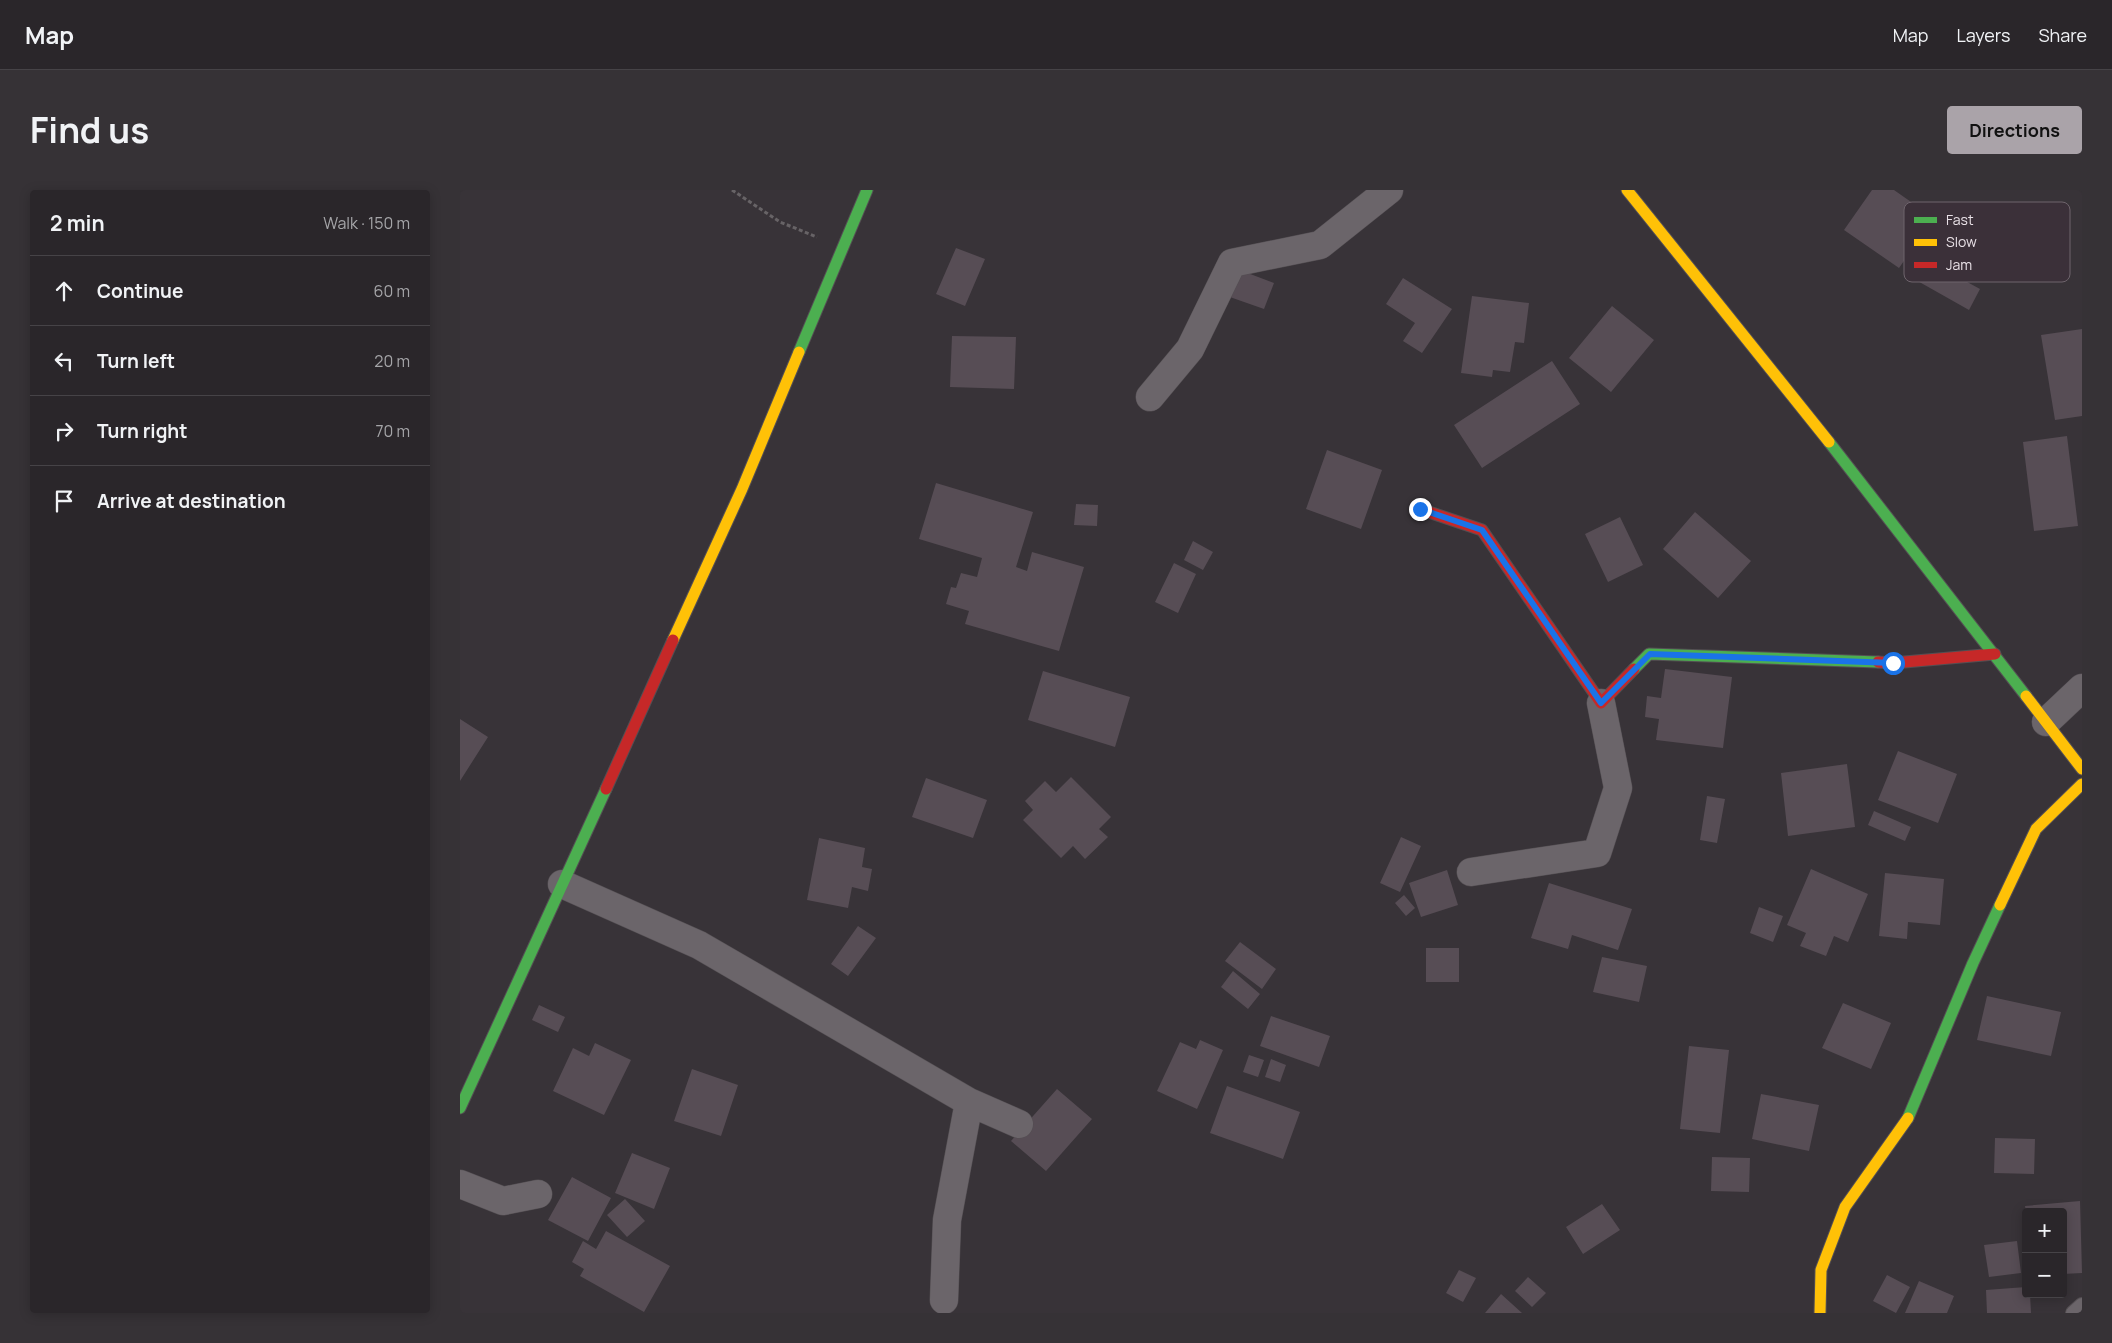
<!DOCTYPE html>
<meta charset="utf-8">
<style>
:root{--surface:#2a262a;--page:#363236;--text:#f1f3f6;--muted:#a5a5a8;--line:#464347;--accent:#aaa3a9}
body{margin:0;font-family:Manrope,sans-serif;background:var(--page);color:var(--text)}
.controls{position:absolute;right:15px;bottom:15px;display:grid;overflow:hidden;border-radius:5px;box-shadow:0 2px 12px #0003}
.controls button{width:45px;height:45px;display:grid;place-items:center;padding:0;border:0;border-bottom:1px solid var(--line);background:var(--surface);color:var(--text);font:25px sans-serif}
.stop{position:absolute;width:15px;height:15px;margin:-11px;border:4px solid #1a73e8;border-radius:50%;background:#fff}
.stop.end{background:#1a73e8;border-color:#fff;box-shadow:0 1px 5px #0008}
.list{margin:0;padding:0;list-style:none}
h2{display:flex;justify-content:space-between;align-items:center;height:65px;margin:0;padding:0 20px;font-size:21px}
h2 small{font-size:16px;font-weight:400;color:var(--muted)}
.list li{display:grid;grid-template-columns:32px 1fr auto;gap:15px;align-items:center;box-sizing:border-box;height:70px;padding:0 20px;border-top:1px solid var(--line)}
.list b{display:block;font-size:19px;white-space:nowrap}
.list em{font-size:16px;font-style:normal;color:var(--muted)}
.icon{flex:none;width:28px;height:28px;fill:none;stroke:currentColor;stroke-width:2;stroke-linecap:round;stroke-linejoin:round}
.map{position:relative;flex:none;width:1622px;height:1123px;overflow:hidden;border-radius:5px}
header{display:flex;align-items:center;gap:30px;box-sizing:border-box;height:70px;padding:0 25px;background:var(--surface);border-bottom:1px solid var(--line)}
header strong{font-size:24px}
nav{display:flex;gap:28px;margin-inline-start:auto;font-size:18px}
.intro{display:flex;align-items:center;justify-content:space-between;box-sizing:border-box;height:120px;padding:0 30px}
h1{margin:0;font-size:35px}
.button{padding:12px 22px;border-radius:5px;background:var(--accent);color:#111;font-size:18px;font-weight:700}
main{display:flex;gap:30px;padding:0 30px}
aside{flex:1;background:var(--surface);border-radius:5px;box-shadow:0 2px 12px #0003}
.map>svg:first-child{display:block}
</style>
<header>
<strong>Map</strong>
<nav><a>Map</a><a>Layers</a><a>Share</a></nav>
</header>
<div class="intro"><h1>Find us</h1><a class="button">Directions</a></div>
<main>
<aside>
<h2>2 min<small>Walk · 150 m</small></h2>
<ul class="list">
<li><svg class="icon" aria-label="ahead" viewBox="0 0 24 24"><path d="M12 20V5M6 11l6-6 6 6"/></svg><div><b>Continue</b></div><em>60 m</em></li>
<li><svg class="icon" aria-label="left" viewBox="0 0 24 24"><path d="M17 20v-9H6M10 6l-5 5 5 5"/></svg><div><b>Turn left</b></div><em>20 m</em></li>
<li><svg class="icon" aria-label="right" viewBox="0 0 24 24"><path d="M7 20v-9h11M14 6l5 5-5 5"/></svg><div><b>Turn right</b></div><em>70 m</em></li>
<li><svg class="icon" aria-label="arrive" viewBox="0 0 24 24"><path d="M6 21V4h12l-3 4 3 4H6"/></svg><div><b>Arrive at destination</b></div></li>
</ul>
</aside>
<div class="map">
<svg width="1622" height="1123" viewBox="0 0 1622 1123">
<rect width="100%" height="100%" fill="#383338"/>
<path fill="#574d55" d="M 1412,0 L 1434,0 L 1474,28 L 1439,78 L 1384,40 Z
M 1473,37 L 1502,53 L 1487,81 L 1520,99 L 1509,120 L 1447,85 Z
M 496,58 L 525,69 L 505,116 L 476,104 Z
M 777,79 L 814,93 L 804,119 L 767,106 Z
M 943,88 L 992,119 L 962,163 L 943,151 L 955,133 L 926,114 Z
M 1012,106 L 1069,113 L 1064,153 L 1055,152 L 1050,182 L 1033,180 L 1032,187 L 1001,183 Z
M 1152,116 L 1194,150 L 1151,202 L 1109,168 Z
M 1622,139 L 1622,226 L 1595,230 L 1581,145 Z
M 492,146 L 556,147 L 554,199 L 490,197 Z
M 1092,171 L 1120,214 L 1022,278 L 994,235 Z
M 1607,246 L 1618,336 L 1574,341 L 1563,252 Z
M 867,260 L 922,280 L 901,339 L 846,319 Z
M 476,293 L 573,322 L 556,377 L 567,381 L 572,362 L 624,377 L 599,461 L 505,434 L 509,421 L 486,414 L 491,397 L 496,398 L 501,383 L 517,387 L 522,368 L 459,349 Z
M 616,314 L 638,315 L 637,336 L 614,335 Z
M 1235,322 L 1291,371 L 1258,408 L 1203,359 Z
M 1160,327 L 1183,375 L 1148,392 L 1125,344 Z
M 733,351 L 753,362 L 743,380 L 724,370 Z
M 714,373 L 736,384 L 718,423 L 695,412 Z
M 1205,479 L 1272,487 L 1263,558 L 1196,550 L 1199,529 L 1185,527 L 1187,506 L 1201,508 Z
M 583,481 L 670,507 L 655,557 L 568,530 Z
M 0,529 L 28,547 L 0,591 Z
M 1438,561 L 1497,584 L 1478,633 L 1418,610 Z
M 1387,574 L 1395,637 L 1328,646 L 1321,583 Z
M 611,587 L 651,627 L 639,639 L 648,647 L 625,669 L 613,656 L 601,668 L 563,630 L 573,620 L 565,611 L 585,591 L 596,602 Z
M 466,588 L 527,610 L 513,648 L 452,627 Z
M 1247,606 L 1265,609 L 1257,653 L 1240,650 Z
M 1414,621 L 1451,637 L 1445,651 L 1408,635 Z
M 941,647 L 961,656 L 940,702 L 920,693 Z
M 359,648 L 405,658 L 402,677 L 412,679 L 408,701 L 392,697 L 388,718 L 347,710 Z
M 1351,679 L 1408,704 L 1388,752 L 1374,746 L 1366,766 L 1340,756 L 1346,743 L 1327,735 Z
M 987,680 L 998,715 L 961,727 L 949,693 Z
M 1425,683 L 1484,689 L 1480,735 L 1448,732 L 1447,749 L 1419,746 Z
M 1089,693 L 1172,719 L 1158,760 L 1112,745 L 1108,759 L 1071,748 Z
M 944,705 L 955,718 L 946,726 L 935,713 Z
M 1299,717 L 1323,726 L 1313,752 L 1290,743 Z
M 398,736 L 416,748 L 388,786 L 371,774 Z
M 780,752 L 816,779 L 802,799 L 765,771 Z
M 966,758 L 999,758 L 999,792 L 966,792 Z
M 1142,767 L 1187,776 L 1179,812 L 1133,802 Z
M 773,781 L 800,804 L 788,819 L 761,797 Z
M 1527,806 L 1601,822 L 1591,866 L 1517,850 Z
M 1383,813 L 1431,833 L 1411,879 L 1362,858 Z
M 79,815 L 105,827 L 98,842 L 72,830 Z
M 811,826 L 870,846 L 859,877 L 800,856 Z
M 740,850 L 763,860 L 737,919 L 697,901 L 720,852 L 736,859 Z
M 135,853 L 171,870 L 144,925 L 93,901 L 113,858 L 129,866 Z
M 1229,856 L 1269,860 L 1260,943 L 1220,939 Z
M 789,865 L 804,870 L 798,887 L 783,882 Z
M 811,869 L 826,875 L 820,892 L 805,887 Z
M 232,879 L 278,895 L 261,946 L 214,931 Z
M 767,896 L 840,922 L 823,969 L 750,943 Z
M 597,899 L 632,929 L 586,981 L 551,951 Z
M 1301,904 L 1359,915 L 1349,961 L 1292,949 Z
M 1535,948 L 1575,949 L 1574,984 L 1534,983 Z
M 172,963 L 210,978 L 194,1019 L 155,1003 Z
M 1252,967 L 1290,968 L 1289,1002 L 1251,1001 Z
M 112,987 L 151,1008 L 128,1051 L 88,1030 Z
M 165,1009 L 185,1031 L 167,1047 L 147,1025 Z
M 1620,1011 L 1622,1083 L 1603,1084 L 1603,1022 L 1566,1022 L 1565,1016 Z
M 1142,1014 L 1160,1040 L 1123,1064 L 1106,1037 Z
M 146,1041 L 210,1076 L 184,1122 L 120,1086 L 124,1079 L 112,1072 L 123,1051 L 136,1059 Z
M 1557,1051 L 1561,1083 L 1529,1087 L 1524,1055 Z
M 999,1080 L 1016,1088 L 1003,1112 L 986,1103 Z
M 1427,1085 L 1450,1097 L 1436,1123 L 1413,1111 Z
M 1068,1087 L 1086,1103 L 1072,1117 L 1055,1101 Z
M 1459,1091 L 1494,1106 L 1487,1123 L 1445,1123 Z
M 1566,1097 L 1566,1104 L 1570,1104 L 1571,1123 L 1527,1123 L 1526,1100 Z
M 1041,1104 L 1062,1123 L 1025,1123 Z"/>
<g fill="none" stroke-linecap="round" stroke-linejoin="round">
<defs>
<path id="lane" d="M 1613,1123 L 1622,1115"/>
<path id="street" d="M 690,207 L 730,159 L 772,73 L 860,55 L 929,0
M 1586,532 L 1622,498
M 1011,682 L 1137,663 L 1158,598 L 1141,513
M 102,694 L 239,755 L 509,912 L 559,934
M 0,994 L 43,1011 L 78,1004
M 484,1110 L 487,1030 L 509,912"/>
<path id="fast" d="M 339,162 L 407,0
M 1369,252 L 1566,506
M 1174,479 L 1189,464 L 1418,472
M 0,918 L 146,599
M 1448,928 L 1513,773 L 1540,715"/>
<path id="slow" d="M 1167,0 L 1369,252
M 213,450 L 282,299 L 339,162
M 1566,506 L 1622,579
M 1540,715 L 1576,639 L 1622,594
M 1360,1123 L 1361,1080 L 1385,1017 L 1448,928"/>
<path id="jam" d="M 960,319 L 1022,340 L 1141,513 L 1174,479
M 1418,472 L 1433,473 L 1535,464
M 146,599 L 213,450"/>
</defs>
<use href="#lane" stroke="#544f53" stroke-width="16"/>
<use href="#street" stroke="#544f53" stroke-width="29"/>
<use href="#fast" stroke="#544f53" stroke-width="13"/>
<use href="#slow" stroke="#544f53" stroke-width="13"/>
<use href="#jam" stroke="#544f53" stroke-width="13"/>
<path stroke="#676366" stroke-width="3" stroke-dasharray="4 2.5" stroke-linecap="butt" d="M 272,0 L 320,32 L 357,47"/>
<use href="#lane" stroke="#6b656a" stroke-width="14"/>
<use href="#street" stroke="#6b656a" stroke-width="28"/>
<use href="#fast" stroke="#4caf50" stroke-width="11"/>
<use href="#slow" stroke="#ffc107" stroke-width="11"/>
<use href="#jam" stroke="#c62828" stroke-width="11"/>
</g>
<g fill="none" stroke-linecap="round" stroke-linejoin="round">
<path stroke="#1a73e8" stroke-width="6" d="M 960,319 L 1022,340 L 1141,513 L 1190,464 L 1433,473"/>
</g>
<rect x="1444" y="12" width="166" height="80" rx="8" fill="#3b3039" stroke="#6f656d" stroke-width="1"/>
<rect x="1454" y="27" width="23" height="6" fill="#4caf50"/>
<rect x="1454" y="49" width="23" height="7" fill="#ffc107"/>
<rect x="1454" y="72" width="23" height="6" fill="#c62828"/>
<g font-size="14" fill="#e8e0e6">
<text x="1486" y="35">Fast</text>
<text x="1486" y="57">Slow</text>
<text x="1486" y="80">Jam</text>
</g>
</svg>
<div class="controls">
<button>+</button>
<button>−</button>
</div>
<div class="stop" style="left:1433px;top:473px"></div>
<div class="stop end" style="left:960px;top:319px"></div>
</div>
</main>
